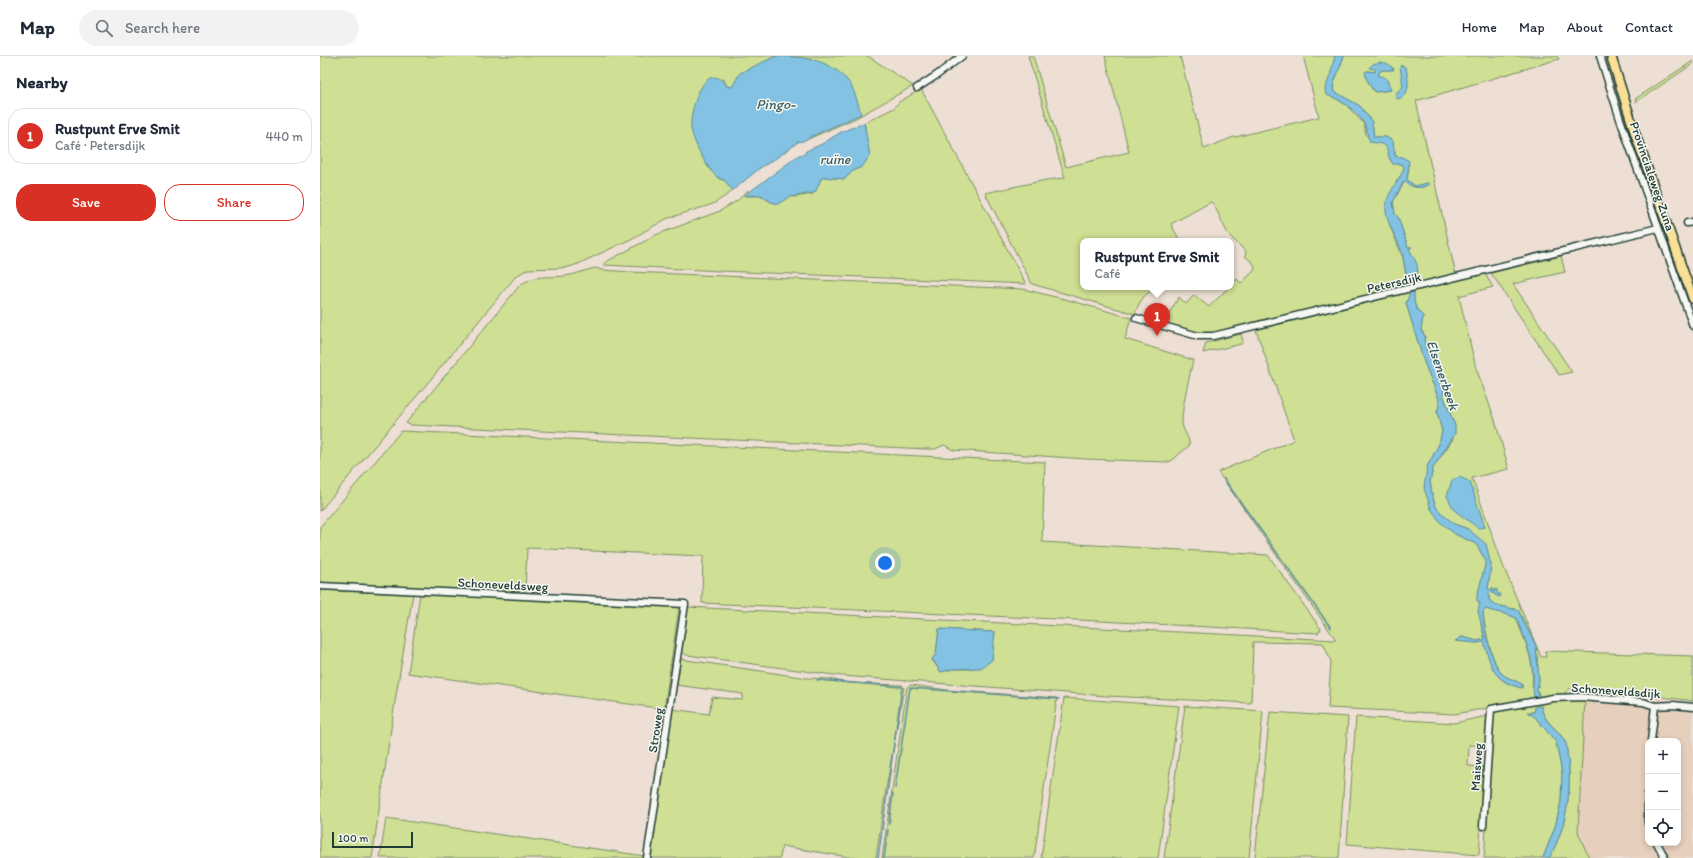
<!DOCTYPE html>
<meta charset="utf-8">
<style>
:root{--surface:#fff;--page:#f2f2f3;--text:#1f2937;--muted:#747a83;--line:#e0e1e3;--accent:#d93025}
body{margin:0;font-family:Itim,sans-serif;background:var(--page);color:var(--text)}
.controls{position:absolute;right:12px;bottom:12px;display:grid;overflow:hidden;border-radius:8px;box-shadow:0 2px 6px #0003}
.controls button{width:36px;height:36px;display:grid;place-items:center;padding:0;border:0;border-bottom:1px solid var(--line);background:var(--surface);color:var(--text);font:20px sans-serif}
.scale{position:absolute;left:12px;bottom:10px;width:81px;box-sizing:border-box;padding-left:4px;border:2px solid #1f3d34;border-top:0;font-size:11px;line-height:14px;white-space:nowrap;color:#1f3d34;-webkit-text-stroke:3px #f6f6f2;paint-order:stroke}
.you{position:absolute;left:565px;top:507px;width:14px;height:14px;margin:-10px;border:3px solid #fff;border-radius:50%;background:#1a73e8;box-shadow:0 0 0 6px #1a73e833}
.badge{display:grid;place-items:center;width:26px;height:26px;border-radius:50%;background:var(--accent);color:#fff;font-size:13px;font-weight:700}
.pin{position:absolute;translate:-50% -33px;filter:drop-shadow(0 1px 2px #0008)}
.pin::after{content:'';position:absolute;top:21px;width:14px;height:12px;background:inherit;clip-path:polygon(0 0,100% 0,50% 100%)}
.popup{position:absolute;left:760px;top:182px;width:154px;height:52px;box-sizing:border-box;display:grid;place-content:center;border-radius:8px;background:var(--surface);filter:drop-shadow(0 1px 3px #0005);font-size:13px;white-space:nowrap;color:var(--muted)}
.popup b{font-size:15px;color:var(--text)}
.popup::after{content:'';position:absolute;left:50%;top:100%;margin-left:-8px;border:8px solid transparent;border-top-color:var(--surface)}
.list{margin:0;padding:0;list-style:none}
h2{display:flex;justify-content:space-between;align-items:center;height:52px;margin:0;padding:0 16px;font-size:17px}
h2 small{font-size:13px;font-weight:400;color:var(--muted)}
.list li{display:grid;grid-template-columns:26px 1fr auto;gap:12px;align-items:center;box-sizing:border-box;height:56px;margin:0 8px 8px;padding:0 8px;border:1px solid var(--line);border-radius:16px}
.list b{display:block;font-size:15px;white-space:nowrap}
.list p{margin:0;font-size:13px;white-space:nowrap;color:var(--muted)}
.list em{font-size:13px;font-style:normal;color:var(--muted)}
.actions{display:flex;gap:8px;padding:12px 16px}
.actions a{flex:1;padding:9px 0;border:1px solid var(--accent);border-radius:16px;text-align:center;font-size:14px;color:var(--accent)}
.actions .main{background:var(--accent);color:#fff}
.icon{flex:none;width:22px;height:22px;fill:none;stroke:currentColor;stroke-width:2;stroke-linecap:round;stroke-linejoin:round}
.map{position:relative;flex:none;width:1373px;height:802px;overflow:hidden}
header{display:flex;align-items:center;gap:24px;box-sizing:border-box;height:56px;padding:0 20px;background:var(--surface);border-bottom:1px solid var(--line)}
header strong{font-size:19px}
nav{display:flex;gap:22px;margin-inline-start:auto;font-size:14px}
.search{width:280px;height:36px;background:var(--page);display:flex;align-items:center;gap:10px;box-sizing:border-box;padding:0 14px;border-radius:22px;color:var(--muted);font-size:15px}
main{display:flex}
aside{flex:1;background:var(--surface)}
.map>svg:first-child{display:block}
</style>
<header>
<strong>Map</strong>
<div class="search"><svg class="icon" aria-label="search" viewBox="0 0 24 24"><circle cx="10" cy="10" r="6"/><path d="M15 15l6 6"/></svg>Search here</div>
<nav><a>Home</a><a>Map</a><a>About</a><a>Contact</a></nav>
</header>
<main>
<aside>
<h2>Nearby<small></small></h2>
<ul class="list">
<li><span class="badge">1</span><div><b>Rustpunt Erve Smit</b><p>Café · Petersdijk</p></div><em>440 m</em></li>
</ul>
<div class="actions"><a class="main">Save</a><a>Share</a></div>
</aside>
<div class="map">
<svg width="1373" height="802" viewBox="0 0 1373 802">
<rect width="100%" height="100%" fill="#eddfd3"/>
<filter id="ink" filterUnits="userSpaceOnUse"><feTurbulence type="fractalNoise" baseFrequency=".025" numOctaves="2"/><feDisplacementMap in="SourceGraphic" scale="8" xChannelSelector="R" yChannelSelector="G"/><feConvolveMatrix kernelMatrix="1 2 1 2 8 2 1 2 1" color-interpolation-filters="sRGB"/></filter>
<g filter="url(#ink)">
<path fill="#e7cfbd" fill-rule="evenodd" d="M 1265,637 L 1337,642 L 1373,647 L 1373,802 L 1253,802 ZM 1328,685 L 1358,685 L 1358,787 L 1328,787 Z"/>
<path fill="#cfdf93" stroke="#778e64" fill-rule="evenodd" d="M 0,0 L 548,0 L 593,30 L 536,62 L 486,84 L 418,20 L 415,29 L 412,31 L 407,30 L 403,22 L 378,90 L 388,111 L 394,118 L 399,123 L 404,124 L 413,134 L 407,139 L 393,148 L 346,163 L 311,183 L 258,208 L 249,211 L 239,212 L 208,213 L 196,220 L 111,323 L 0,455 Z
M 708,0 L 713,0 L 746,111 L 809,96 L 785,0 L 860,0 L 884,93 L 911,82 L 999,61 L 983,0 L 1015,0 L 1011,20 L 1005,33 L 1015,42 L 1031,52 L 1028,51 L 1044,68 L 1046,79 L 1055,86 L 1062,87 L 1067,91 L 1070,104 L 1077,108 L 1082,108 L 1084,111 L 1083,117 L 1077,124 L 1074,133 L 1070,170 L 1083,202 L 1087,225 L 1090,230 L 889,278 L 880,278 L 846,269 L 851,254 L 859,241 L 866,248 L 874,239 L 889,251 L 909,231 L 911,231 L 911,229 L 917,223 L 921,227 L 935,214 L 934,208 L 925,200 L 926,196 L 908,178 L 894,149 L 891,146 L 851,168 L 860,185 L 763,185 L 763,231 L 840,231 C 826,235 819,245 815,258 L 712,228 L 665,137 L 726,124 L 745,122 Z
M 1024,0 L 1237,0 L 1239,3 L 1096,45 L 1136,219 L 1094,229 C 1101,211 1097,209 1089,193 L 1091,191 L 1088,191 L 1078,161 L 1075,158 L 1073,146 L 1085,125 C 1092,132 1099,133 1109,129 L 1108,127 L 1095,130 L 1087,124 L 1089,112 L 1082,101 L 1075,100 L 1075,95 L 1066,81 L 1054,81 L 1052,66 L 1040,50 L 1013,35 L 1014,27 ZM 1060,6 L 1068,8 L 1074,13 L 1072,14 L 1061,14 L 1058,19 L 1066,22 L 1071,34 L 1056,36 L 1052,33 L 1046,21 L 1047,15 L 1055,16 Z
M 1373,5 L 1373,8 L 1316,46 L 1315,43 Z
M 601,33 L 706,228 L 401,215 L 284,209 L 284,207 L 338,178 L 400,155 L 418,144 L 428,134 L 428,140 L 441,140 L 451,146 L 456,139 L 475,141 L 493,138 L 501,123 L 504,121 L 525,123 L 533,115 L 543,110 L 545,70 L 544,67 L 574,52 L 579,46 Z
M 1241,200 L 1245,216 L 1193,228 L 1252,316 L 1239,319 L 1171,217 Z
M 275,212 L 282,214 L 311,216 L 703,233 L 752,245 L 811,262 L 805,283 L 873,304 C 869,324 863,344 862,364 C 861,374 871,382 869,390 L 851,405 L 847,406 L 766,403 L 633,394 L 624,389 L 615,393 L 608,393 L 91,369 L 86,367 L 200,229 C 216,218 227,222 245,220 C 255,219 265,214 275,212 Z
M 1165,218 L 1173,231 L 1139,240 L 1156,312 L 1174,361 L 1189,413 L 1152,422 L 1184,512 L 1221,601 L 1226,601 L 1225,595 L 1373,600 L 1373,645 L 1327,639 L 1261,637 L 1255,633 L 1249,633 L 1243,639 L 1227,641 L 1135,658 L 1008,652 L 1011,605 L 1003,587 L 933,586 L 931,647 L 787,640 L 522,620 L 367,599 L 359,595 L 367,551 L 1016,584 L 898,416 L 974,384 L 936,274 ZM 1090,238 L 1094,238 C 1093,248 1095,253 1103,260 L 1101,274 L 1105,280 C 1102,291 1111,301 1115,310 C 1119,321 1116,323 1124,334 L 1123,339 L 1135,370 L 1133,383 L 1113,412 L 1110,426 L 1112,438 L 1115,449 L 1120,456 L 1134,468 L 1148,473 L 1171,509 L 1168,533 L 1170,535 L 1173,532 L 1172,533 L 1179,541 L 1171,536 L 1169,537 L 1169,544 L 1175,549 L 1198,554 L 1216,590 L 1219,624 L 1217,634 L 1219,639 L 1212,630 C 1215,606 1205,585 1196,562 C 1186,557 1177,557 1166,553 L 1163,556 C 1164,569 1172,608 1182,618 C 1187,622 1196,625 1202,628 L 1202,632 C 1173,626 1171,610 1164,585 L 1157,587 L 1136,585 L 1142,581 L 1157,585 L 1165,583 L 1161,569 L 1160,547 L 1157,542 L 1166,505 L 1156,488 L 1135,478 L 1111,453 L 1107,411 L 1119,388 L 1122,375 L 1117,356 L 1119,350 L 1119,343 L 1104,306 L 1086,247 ZM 619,573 L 675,576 L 651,613 L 632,613 L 621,616 L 612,604 L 616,598 Z
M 921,278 L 923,285 L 921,288 L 883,297 L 886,287 Z
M 81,375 L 725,406 L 722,486 L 948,499 L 1001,573 L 998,577 L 780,565 L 382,547 L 383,500 L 207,492 L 205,537 L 0,527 L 0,471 Z
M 0,534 L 93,538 L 75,645 L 52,802 L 0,802 Z
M 100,538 L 359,551 L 344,653 L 88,617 Z
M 360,603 L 487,622 L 509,623 L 528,627 L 582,629 L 584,632 L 566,733 L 556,802 L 534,802 L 462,790 L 460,802 L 329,802 L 351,653 L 389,658 L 392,641 L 422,644 L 423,638 L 356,629 Z
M 591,629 L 627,634 L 737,642 L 714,802 L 562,802 L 587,631 Z
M 744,642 L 859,650 L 838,802 L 721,802 Z
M 1265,644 L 1258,776 L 1269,802 L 1229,802 C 1246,772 1252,738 1248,703 C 1247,699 1247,692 1246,688 C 1240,673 1223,667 1221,650 L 1214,656 L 1209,656 L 1215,661 L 1236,686 L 1242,717 L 1241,746 L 1235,771 L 1223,802 L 1164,802 L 1174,656 L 1232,645 Z
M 865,650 L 943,655 L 929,802 L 844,802 Z
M 950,656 L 1028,661 L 1019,802 L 935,802 Z
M 1167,660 L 1166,690 L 1149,689 L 1148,710 L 1165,711 L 1159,799 L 1027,788 L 1036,661 L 1134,667 Z
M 66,762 L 325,800 L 324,802 L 60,802 Z"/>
<path fill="#83c2e3" stroke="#5b8d9d" d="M 456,0 C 482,1 508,2 527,24 C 534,32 538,47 541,58 L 490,81 L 487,84 L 478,86 L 458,101 L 440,112 L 413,134 C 409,132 408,128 405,125 C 401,123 398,122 395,119 C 386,111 373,85 371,73 C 369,55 385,0 407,30 L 412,31 L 420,17 Z
M 1015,0 L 1024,0 L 1014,27 L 1013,35 L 1040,50 L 1052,66 L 1054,81 L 1066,81 L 1073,85 L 1075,100 L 1082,101 L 1089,105 L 1087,124 L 1095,130 L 1108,127 L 1109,129 C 1099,133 1092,132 1084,125 L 1073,146 L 1075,158 L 1078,161 L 1088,191 L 1092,191 L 1089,193 C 1098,210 1101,211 1093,230 L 1090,230 C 1087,224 1084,207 1083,201 C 1080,184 1061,163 1067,144 C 1071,132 1081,123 1084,111 L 1082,108 L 1073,108 C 1061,91 1076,90 1050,86 C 1047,80 1047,73 1044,67 C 1035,54 1021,43 1006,39 L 1005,33 L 1010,20 Z
M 1060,6 L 1068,8 L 1074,14 L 1061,14 L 1058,19 L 1066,22 L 1071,34 L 1056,36 C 1050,31 1046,24 1045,16 L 1047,15 L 1055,16 L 1055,13 L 1049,12 L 1053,8 Z
M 1082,9 L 1086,12 C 1088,22 1092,39 1078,43 L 1075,41 L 1077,36 L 1083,31 L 1080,10 Z
M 544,67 L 550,99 L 543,110 L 533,115 L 525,123 L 504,121 L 501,123 L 496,135 L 493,137 L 469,141 L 458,148 L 451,146 L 441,139 L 424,140 L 479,99 L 485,98 L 486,95 L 502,88 L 521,76 Z
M 1094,236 C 1094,247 1094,252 1103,260 L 1101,274 L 1105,280 C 1102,291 1111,301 1115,310 C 1119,321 1116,323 1124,334 L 1123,339 L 1135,370 L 1135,378 L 1113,412 L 1110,425 L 1112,438 L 1115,449 L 1120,456 L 1134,468 L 1148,473 L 1166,488 L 1171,509 L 1168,533 L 1170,534 L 1173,531 L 1172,534 L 1175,536 L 1174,534 L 1177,533 L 1177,537 L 1180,538 L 1179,541 L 1171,536 L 1169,538 L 1169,544 L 1175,549 L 1198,554 L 1216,590 L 1219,624 L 1217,634 L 1219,640 L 1214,641 C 1212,632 1214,624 1213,616 C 1211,597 1204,580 1196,562 C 1186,557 1177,557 1166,553 L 1163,556 C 1163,569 1172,609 1182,618 C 1187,622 1196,625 1202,628 L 1202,632 C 1173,625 1171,611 1164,586 L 1157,587 L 1135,585 L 1142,581 L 1157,585 L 1165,583 L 1158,555 L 1160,547 L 1157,545 L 1157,541 L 1166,505 L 1156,488 L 1135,478 L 1121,467 L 1111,453 L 1104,432 L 1107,411 L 1119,388 L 1122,375 L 1117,356 L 1119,350 L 1119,343 L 1104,306 L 1086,247 L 1090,237 Z
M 1140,421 L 1150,426 L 1165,471 L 1158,472 L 1134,454 L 1127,440 L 1132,424 Z
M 619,573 L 675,576 L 672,604 L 661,612 L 632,613 L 621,616 L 612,603 L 616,598 Z
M 1221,650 C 1223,667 1239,673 1246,688 C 1247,692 1247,699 1248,703 C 1252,738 1246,772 1229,802 L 1223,802 L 1235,771 L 1241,746 L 1242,717 L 1236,686 L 1215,661 L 1207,656 L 1213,657 L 1214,656 L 1215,651 Z"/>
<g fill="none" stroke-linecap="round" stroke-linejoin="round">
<path stroke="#5b8d9d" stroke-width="1.5" d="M 904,423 L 1011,572
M 497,624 L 582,631 L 558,802
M 575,732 L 590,632 L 739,643
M 569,768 L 573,737
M 564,802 L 568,774"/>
<defs>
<path id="minor" d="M 1280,0 L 1300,63 L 1373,270
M 597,32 L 617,19 L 642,0
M 1367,167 L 1373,166
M 816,262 L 878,280 L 893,280 L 1338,172
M 0,530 L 365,548 L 327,802
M 1331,685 L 1335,650
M 1328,738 L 1328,767
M 1163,770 L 1171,653 L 1233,642 L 1260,641 L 1323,646 L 1335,650 L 1353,649 L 1373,651
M 1337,787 L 1345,802"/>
<path id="major" d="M 1291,0 L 1316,80 L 1373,243"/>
</defs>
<use href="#minor" stroke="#1f3d34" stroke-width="9"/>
<use href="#major" stroke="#1f3d34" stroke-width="11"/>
<use href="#minor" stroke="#f6f6f2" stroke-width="6"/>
<use href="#major" stroke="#fadf96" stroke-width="8"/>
</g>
</g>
<g text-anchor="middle" stroke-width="3" stroke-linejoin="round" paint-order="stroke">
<g font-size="13" fill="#1f3d34" stroke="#f6f6f2">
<text transform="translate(1333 120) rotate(71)" y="5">Provincialeweg Zuna</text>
<text transform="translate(1074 226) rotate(-13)" y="5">Petersdijk</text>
<text transform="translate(183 528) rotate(3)" y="5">Schoneveldsweg</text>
<text transform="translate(1296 634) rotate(4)" y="5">Schoneveldsdijk</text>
<text transform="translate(335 674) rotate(-82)" y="5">Stroweg</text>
<text transform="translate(1156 711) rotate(-86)" y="5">Maisweg</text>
</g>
<g font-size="14" font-style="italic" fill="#385e60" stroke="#f6f6f2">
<text x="456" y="53">Pingo-</text>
<text x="515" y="108">ruïne</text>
<text transform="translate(1123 319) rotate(71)" y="5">Elsenerbeek</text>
</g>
</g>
</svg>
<div class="controls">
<button>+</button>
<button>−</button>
<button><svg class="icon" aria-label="locate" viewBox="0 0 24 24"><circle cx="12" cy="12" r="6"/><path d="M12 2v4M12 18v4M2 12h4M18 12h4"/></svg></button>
</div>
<div class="scale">100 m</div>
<div class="you"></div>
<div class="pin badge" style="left:837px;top:280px">1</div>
<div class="popup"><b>Rustpunt Erve Smit</b>Café</div>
</div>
</main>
